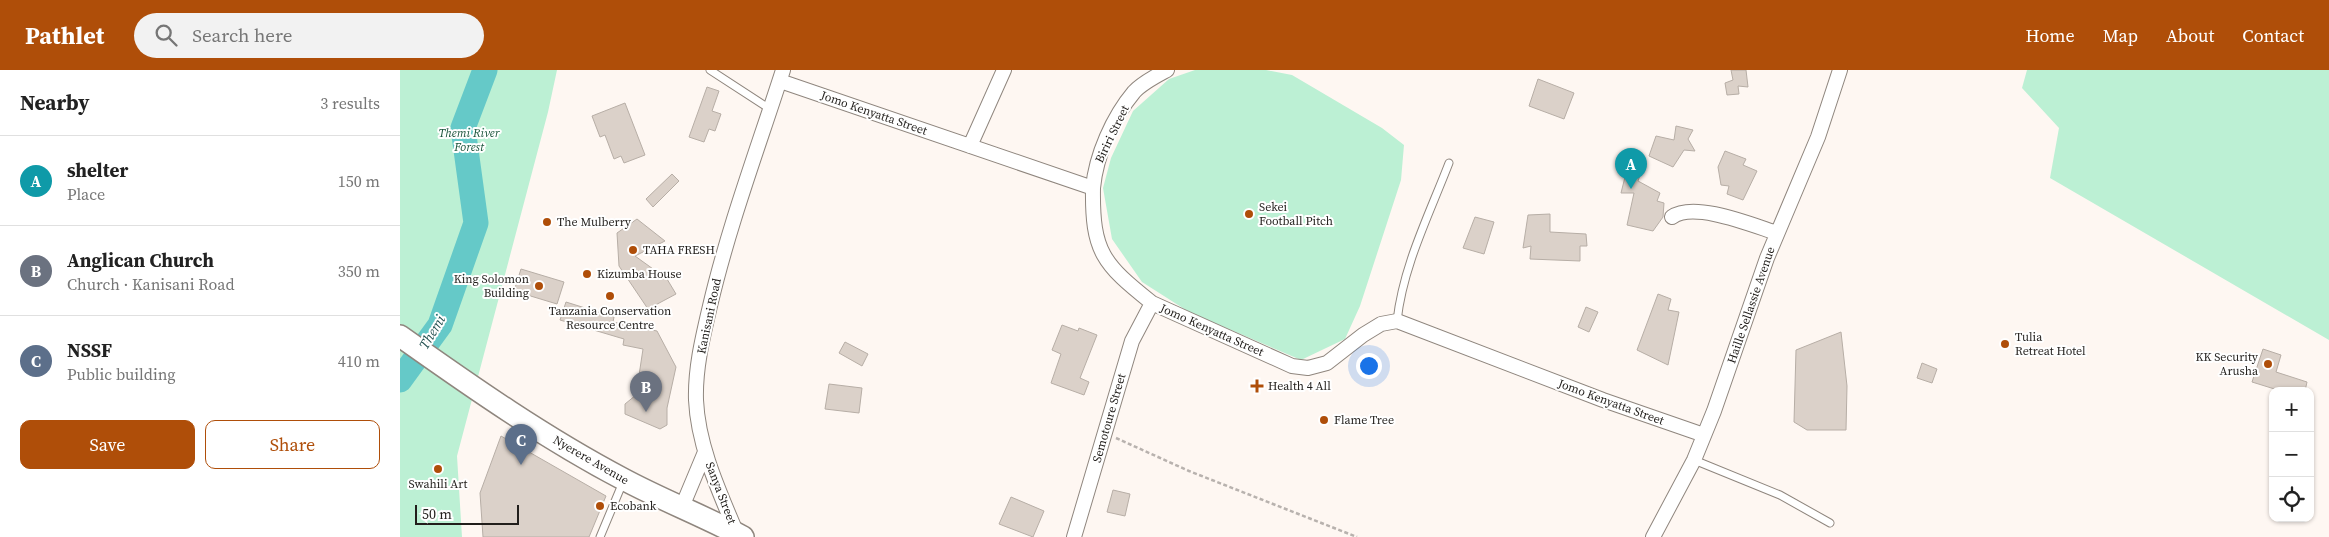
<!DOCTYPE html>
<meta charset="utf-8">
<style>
:root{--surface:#fff;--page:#f2f2f2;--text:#222;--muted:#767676;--line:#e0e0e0;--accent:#af4e09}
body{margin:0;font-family:"Source Serif 4",serif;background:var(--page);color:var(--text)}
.controls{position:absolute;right:15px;bottom:15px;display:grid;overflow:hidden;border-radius:10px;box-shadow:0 1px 4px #0004}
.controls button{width:45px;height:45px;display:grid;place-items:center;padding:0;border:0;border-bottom:1px solid var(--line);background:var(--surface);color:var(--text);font:25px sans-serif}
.scale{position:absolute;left:15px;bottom:12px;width:104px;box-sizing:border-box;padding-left:5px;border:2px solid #211e1b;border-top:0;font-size:14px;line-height:18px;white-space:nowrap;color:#211e1b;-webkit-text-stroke:4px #fff;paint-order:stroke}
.you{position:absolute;left:968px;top:295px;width:18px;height:18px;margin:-12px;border:4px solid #fff;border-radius:50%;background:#1a73e8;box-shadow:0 0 0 8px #1a73e833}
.badge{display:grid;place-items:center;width:32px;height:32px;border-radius:50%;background:var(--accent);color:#fff;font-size:16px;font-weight:700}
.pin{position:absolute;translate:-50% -41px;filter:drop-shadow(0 1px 2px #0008)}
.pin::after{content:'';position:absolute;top:26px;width:18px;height:15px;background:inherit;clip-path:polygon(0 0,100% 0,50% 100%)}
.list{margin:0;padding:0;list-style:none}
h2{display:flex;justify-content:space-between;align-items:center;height:65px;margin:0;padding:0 20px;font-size:21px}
h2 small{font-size:16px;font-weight:400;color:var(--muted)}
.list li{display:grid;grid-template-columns:32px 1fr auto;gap:15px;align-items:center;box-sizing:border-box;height:90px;padding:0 20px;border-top:1px solid var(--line)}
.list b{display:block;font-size:19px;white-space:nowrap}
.list p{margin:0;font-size:16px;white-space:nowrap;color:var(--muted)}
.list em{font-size:16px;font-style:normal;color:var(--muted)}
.actions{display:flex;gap:10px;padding:15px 20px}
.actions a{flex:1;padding:11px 0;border:1px solid var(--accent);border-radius:10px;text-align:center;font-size:18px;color:var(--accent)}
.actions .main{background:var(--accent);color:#fff}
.icon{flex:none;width:28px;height:28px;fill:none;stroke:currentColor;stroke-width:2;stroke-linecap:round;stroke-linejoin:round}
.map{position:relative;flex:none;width:1929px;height:467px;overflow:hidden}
header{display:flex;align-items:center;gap:30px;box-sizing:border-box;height:70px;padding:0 25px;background:var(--accent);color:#fff}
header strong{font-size:24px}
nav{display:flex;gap:28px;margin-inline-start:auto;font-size:18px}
.search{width:350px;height:45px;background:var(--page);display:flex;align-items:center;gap:12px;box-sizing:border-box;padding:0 18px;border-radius:28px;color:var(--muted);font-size:19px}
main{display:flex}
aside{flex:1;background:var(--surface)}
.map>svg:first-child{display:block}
</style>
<header>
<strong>Pathlet</strong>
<div class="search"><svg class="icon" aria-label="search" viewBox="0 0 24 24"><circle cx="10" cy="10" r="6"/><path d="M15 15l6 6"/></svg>Search here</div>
<nav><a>Home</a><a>Map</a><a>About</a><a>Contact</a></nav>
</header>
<main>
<aside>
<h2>Nearby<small>3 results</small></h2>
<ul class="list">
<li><span class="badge" style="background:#0f9aa8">A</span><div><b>shelter</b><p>Place</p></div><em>150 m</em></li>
<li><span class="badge" style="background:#6b7280">B</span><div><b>Anglican Church</b><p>Church · Kanisani Road</p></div><em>350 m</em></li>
<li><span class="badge" style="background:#5c6f8a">C</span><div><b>NSSF</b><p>Public building</p></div><em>410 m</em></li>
</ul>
<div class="actions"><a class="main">Save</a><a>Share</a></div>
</aside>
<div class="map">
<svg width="1929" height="467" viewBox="0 0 1929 467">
<rect width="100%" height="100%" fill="#fef7f2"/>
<path fill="#bcf0d4" d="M 0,0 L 157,0 L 148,42 L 57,386 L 62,467 L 0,467 Z
M 795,0 L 866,0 L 892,5 L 982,58 L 1004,75 L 1001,110 L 960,236 L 945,269 L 901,290 L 789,242 L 742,212 L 712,169 L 703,118 L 711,88 L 733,41 L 769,9 Z
M 1627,0 L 1929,0 L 1929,270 L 1650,108 L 1659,58 L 1622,18 Z"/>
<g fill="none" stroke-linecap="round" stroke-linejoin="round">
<path stroke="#65c9c8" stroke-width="25" d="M 0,310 L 40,255 L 76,153 L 63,58 L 85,0"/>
</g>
<path fill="#dbd1c9" stroke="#b7aea6" d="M 1331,0 L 1346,0 L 1348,17 L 1338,16 L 1339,24 L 1327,25 L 1325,13 L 1333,10 Z
M 1138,9 L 1174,23 L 1164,49 L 1129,36 Z
M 307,17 L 319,21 L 312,41 L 321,44 L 315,61 L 309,59 L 304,72 L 289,67 Z
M 225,33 L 245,85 L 224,93 L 221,86 L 214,89 L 205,65 L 200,67 L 192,46 Z
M 1276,56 L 1293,60 L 1288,69 L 1295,81 L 1284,80 L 1273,97 L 1249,86 L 1256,66 L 1274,70 Z
M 1325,81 L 1346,89 L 1343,95 L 1357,101 L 1343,130 L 1327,124 L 1329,116 L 1321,115 L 1318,97 Z
M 1231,83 L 1245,90 L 1238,111 L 1260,123 L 1257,131 L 1264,133 L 1263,147 L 1253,161 L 1227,155 L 1234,123 L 1221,123 Z
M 272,104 L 279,111 L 253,137 L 246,129 Z
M 1150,144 L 1150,162 L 1186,164 L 1187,176 L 1180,176 L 1180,191 L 1130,189 L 1131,176 L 1123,178 L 1128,145 Z
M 1075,147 L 1094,152 L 1084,184 L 1063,178 Z
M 237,149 L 265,171 L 235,186 L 267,209 L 276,224 L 248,239 L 219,196 L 217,163 Z
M 121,199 L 164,212 L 157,234 L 114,221 Z
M 1258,224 L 1271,229 L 1268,240 L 1279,242 L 1268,295 L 1237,280 Z
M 166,232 L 214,247 L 213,252 L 257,261 L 276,297 L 267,338 L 267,355 L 260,359 L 225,344 L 225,334 L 236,325 L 243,279 L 223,275 L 224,269 L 160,250 Z
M 1186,237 L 1198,242 L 1189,262 L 1178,257 Z
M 662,255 L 678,261 L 679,258 L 697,265 L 680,308 L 689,312 L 684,325 L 651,313 L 661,284 L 652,280 Z
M 1441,262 L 1447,316 L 1446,360 L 1407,360 L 1394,352 L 1396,280 Z
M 445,272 L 468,284 L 462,296 L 439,283 Z
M 1863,279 L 1881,285 L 1876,302 L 1907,312 L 1905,321 L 1881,321 L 1852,312 Z
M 1522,293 L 1537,299 L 1532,313 L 1517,308 Z
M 429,314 L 462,318 L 459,343 L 425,339 Z
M 101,366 L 206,426 L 189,467 L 83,467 L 80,423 Z
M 713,420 L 730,424 L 725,446 L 707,442 Z
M 611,427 L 644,441 L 633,467 L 599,454 Z"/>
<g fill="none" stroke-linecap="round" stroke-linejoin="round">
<defs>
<path id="lane" d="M 310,0 L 370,39
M 997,251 C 1003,196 1029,145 1049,93
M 1294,390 L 1380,425 L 1430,453
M 200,467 L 223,412"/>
<path id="street" d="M 380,11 L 693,118 C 692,182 703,194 752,233 L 892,296 L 908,298 L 927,293 L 963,265 L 981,254 L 997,251 L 1203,330 L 1304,365
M 570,76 L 604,0
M 693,118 C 696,85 713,47 734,22 C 742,13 756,6 767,0
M 1272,147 C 1294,131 1352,155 1377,163
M 282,437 L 305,382
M 337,464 C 319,421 298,376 296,330 C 295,298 303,266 310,236 C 329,155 358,78 383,0
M 674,467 L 732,271 L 752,233
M 1253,467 L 1294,390 L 1314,341 L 1367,188 L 1418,67 L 1440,0"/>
<path id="primary" d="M 0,266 C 72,317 145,368 223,409 C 262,430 304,446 343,467"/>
</defs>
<use href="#lane" stroke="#8f867e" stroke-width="9"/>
<use href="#street" stroke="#8f867e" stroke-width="16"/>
<use href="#primary" stroke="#8f867e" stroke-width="24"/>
<path stroke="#b8b2ae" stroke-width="2.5" stroke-dasharray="4 2.5" stroke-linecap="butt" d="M 716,368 L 789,401 L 957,467"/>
<use href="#lane" stroke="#fff" stroke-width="7"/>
<use href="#street" stroke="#fff" stroke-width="14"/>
<use href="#primary" stroke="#fff" stroke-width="21"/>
</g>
<g fill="#af4e09" stroke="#fff" stroke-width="2">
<circle cx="849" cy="144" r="5"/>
<circle cx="147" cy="152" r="5"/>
<circle cx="233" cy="180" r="5"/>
<circle cx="187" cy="204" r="5"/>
<circle cx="139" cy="216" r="5"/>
<circle cx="210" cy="226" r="5"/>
<circle cx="1605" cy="274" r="5"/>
<circle cx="1868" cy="294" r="5"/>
<path d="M854.5 308.5h5v5h5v5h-5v5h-5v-5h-5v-5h5z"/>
<circle cx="924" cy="350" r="5"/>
<circle cx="38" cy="399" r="5"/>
<circle cx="200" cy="436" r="5"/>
</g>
<g text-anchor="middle" stroke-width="4" stroke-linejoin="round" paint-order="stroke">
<g font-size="12" fill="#211e1b" stroke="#fff">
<text transform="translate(474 43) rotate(19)" y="4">Jomo Kenyatta Street</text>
<text transform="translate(712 64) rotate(-64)" y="4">Biriri Street</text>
<text transform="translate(1351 235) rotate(-71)" y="4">Haille Sellassie Avenue</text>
<text transform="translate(309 246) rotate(-78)" y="4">Kanisani Road</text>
<text transform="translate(812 260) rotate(24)" y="4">Jomo Kenyatta Street</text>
<text transform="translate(1211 332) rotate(20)" y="4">Jomo Kenyatta Street</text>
<text transform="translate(709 348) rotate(-74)" y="4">Semotoure Street</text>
<text transform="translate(191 390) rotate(30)" y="4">Nyerere Avenue</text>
<text transform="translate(321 423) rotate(69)" y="4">Sanya Street</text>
</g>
<g font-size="12" font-style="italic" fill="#19533a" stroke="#fff">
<text x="69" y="67">Themi River<tspan x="69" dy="14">Forest</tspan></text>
</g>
<g font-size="12" fill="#211e1b" stroke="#fff" text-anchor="start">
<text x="859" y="141">Sekei<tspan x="859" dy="14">Football Pitch</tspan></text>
<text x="157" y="156">The Mulberry</text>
<text x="243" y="184">TAHA FRESH</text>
<text x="197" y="208">Kizumba House</text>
<text x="129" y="213" text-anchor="end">King Solomon<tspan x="129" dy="14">Building</tspan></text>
<text x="210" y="245" text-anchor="middle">Tanzania Conservation<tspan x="210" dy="14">Resource Centre</tspan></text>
<text x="1615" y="271">Tulia<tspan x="1615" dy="14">Retreat Hotel</tspan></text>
<text x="1858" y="291" text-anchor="end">KK Security<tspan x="1858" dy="14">Arusha</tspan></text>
<text x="868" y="320">Health 4 All</text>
<text x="934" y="354">Flame Tree</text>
<text x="38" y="418" text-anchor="middle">Swahili Art</text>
<text x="210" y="440">Ecobank</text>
</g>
<g font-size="14" font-style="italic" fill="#245151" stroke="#fff">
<text transform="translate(32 262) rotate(-59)" y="5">Themi</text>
</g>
</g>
</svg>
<div class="controls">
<button>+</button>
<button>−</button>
<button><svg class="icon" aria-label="locate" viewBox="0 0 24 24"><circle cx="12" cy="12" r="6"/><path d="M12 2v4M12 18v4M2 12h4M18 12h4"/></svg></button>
</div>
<div class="scale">50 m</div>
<div class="you"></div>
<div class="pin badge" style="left:1231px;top:119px;background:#0f9aa8">A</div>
<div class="pin badge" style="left:246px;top:342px;background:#6b7280">B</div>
<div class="pin badge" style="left:121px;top:395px;background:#5c6f8a">C</div>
</div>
</main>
